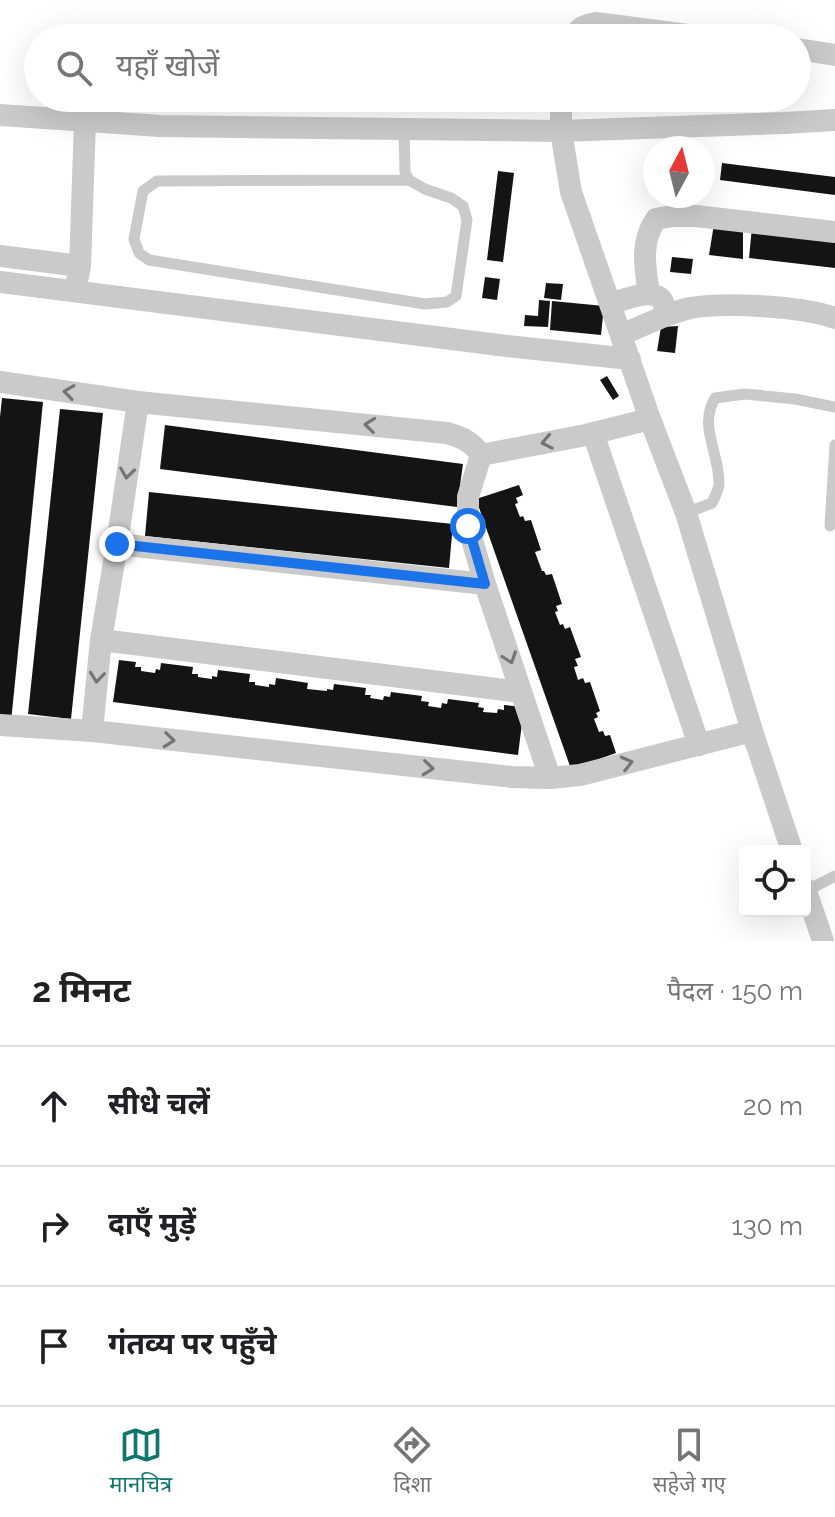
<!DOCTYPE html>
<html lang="hi">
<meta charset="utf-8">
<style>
:root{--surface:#fff;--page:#f6f6f6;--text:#202124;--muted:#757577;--line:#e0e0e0;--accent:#0f766e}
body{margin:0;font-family:Raleway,"Noto Sans Devanagari",sans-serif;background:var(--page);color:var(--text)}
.controls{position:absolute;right:24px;bottom:24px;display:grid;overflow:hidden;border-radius:8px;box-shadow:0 8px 32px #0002}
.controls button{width:72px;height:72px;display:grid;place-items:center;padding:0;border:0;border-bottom:2px solid var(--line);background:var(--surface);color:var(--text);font:40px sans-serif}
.compass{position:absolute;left:643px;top:136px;width:72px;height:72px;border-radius:50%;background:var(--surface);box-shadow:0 8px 32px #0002;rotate:7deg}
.stop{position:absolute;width:24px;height:24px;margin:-18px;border:6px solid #1a73e8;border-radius:50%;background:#fff}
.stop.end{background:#1a73e8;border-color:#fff;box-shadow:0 2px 8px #0008}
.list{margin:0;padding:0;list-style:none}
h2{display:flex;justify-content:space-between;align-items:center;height:104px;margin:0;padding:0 32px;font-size:34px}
h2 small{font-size:26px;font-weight:400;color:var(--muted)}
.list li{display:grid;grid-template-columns:52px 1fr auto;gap:24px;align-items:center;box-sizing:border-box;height:120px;padding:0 32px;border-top:2px solid var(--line)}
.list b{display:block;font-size:30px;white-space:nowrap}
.list em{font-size:26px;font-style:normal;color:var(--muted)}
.icon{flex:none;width:44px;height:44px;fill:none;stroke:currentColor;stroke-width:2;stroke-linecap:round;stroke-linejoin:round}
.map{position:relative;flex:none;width:835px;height:941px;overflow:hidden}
.search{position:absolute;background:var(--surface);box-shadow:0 8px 32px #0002;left:24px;right:24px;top:24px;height:88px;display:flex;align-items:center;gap:20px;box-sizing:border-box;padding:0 28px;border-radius:44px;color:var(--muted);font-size:30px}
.sheet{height:464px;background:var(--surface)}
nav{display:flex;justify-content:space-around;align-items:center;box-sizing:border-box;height:112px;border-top:2px solid var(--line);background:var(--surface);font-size:22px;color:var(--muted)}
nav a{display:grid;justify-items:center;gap:4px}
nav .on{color:var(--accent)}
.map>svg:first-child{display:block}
</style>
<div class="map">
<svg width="835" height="941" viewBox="0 0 835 941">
<rect width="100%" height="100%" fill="#fff"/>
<path fill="#141414" d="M 722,163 L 835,177 L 835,195 L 720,180 Z
M 498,171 L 514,173 L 503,262 L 487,260 Z
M 714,224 L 743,230 L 743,259 L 709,255 Z
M 752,227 L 835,237 L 835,268 L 749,258 Z
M 672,257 L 693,259 L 691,274 L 670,272 Z
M 485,277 L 500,279 L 497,300 L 482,298 Z
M 546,283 L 563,284 L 561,300 L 544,298 Z
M 539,300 L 550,301 L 548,327 L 524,326 L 525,315 L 538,316 Z
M 552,301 L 604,306 L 601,335 L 550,330 Z
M 678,326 L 675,353 L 657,351 L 661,327 Z
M 607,376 L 619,396 L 613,400 L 600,380 Z
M 2,398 L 43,402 L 11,722 L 0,721 L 0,417 Z
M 60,409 L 103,413 L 71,719 L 28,714 Z
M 165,425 L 463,464 L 457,507 L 160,469 Z
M 519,485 L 523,495 L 516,498 L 518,503 L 515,504 L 520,517 L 523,516 L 525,521 L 531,520 L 541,550 L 535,552 L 542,571 L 544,571 L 546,575 L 552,574 L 562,604 L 556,606 L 558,611 L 555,612 L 560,625 L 563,624 L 565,629 L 570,627 L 581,657 L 575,659 L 578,666 L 574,667 L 578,680 L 583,678 L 585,683 L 590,682 L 600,711 L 596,713 L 598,717 L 594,719 L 599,732 L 603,731 L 605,736 L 610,735 L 616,753 L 571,769 L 476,499 Z
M 149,492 L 453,524 L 449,568 L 145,536 Z
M 119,660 L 136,662 L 135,667 L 141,667 L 141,671 L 155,673 L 156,669 L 160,670 L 161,663 L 193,667 L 192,674 L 198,674 L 198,677 L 212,679 L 212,676 L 217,677 L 218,670 L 250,674 L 249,682 L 255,682 L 255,685 L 269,687 L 269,684 L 275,685 L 276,678 L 308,683 L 307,689 L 327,691 L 327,689 L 333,690 L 334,684 L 366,688 L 365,695 L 371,695 L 370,698 L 383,700 L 384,696 L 390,697 L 391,692 L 422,696 L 421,701 L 429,702 L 428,706 L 441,708 L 442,703 L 447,704 L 448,699 L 479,703 L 478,707 L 484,708 L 483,712 L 497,713 L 498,709 L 504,710 L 504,705 L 524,707 L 518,755 L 113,702 Z"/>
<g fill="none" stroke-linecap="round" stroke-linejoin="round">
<path stroke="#cacaca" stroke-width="11" d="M 404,129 L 405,172 L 409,180 L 425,189 L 451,198 L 463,206 L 467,220 L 456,296 L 447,302 L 425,304 L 149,260 L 139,253 L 134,239 L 143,191 L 157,181 L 409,180
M 686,513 L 712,503 C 715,497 718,491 719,485 C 720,453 698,427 715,398 L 745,394 L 795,399 L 835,407
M 830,526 L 835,445
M 806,891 L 835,876"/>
<path stroke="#cacaca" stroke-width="22" d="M 574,38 C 579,27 584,25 596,23 L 711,38
M 797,49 L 835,55
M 561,98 L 561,131 L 571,192 L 650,419 L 686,513 L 752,731 L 792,851
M 0,115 L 160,126 L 561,131 L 784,123 L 835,120
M 0,256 L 80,266
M 0,282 L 507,346 L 630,359
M 75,291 L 80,266 L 85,121
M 649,294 C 645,267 640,242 656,219 L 672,216 L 696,216 L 835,232
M 610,304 C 623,300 655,286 663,302 C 664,303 665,314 665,316 L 621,335
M 665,316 C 673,313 682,310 690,308 C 724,302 802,306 835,318
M 0,382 L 138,402 L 447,433 C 462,437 472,442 481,455
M 593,433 L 699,745
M 481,455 L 468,497 L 468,526 L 485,584 L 550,778
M 481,455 L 586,435 L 650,419
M 117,544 L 485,584
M 101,640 L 521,692
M 0,725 L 92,731 L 512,777 L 550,778 L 580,775 L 752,731
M 92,731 L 101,640 L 117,544 L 138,402
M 805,888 L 823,941"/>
</g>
<defs><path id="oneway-chevron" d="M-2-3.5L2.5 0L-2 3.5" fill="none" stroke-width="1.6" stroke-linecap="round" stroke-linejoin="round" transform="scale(2)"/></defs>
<g stroke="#747474">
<use href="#oneway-chevron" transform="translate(69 392) rotate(-172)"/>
<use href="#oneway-chevron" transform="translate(370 425) rotate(-174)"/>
<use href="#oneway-chevron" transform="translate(547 442) rotate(169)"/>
<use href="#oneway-chevron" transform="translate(127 473) rotate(98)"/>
<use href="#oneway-chevron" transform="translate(510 658) rotate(71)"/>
<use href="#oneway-chevron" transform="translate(97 677) rotate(96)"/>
<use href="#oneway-chevron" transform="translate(169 740) rotate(6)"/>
<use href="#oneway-chevron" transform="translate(627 763) rotate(-14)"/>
<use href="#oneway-chevron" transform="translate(428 768) rotate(6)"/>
</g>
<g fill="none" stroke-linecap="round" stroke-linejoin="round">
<path stroke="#1a73e8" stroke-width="10" d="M 117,544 L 485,584 L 468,526"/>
</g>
</svg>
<div class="controls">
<button><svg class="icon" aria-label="locate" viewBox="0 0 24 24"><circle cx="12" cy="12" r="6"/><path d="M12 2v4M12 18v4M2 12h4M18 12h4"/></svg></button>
</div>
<svg class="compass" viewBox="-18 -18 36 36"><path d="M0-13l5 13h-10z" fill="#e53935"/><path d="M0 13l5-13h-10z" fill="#757577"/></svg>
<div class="stop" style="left:468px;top:526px"></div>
<div class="stop end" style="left:117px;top:544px"></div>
<div class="search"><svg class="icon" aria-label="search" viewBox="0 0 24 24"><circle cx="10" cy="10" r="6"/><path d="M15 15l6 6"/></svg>यहाँ खोजें</div>
</div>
<section class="sheet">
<h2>2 मिनट<small>पैदल · 150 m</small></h2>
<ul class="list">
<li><svg class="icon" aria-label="ahead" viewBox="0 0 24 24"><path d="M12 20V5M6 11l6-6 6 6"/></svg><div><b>सीधे चलें</b></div><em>20 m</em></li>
<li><svg class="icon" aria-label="right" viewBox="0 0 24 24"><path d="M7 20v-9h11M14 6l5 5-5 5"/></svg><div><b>दाएँ मुड़ें</b></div><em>130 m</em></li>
<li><svg class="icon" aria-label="arrive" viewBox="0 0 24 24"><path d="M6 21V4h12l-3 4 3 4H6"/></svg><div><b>गंतव्य पर पहुँचे</b></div></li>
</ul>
</section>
<nav>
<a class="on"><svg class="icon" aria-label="map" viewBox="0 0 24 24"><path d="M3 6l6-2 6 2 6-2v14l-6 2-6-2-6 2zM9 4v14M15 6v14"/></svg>मानचित्र</a>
<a><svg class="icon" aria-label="directions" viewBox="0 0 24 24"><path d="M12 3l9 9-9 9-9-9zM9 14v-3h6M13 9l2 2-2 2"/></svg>दिशा</a>
<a><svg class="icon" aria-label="saved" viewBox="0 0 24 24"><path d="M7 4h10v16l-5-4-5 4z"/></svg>सहेजे गए</a>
</nav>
